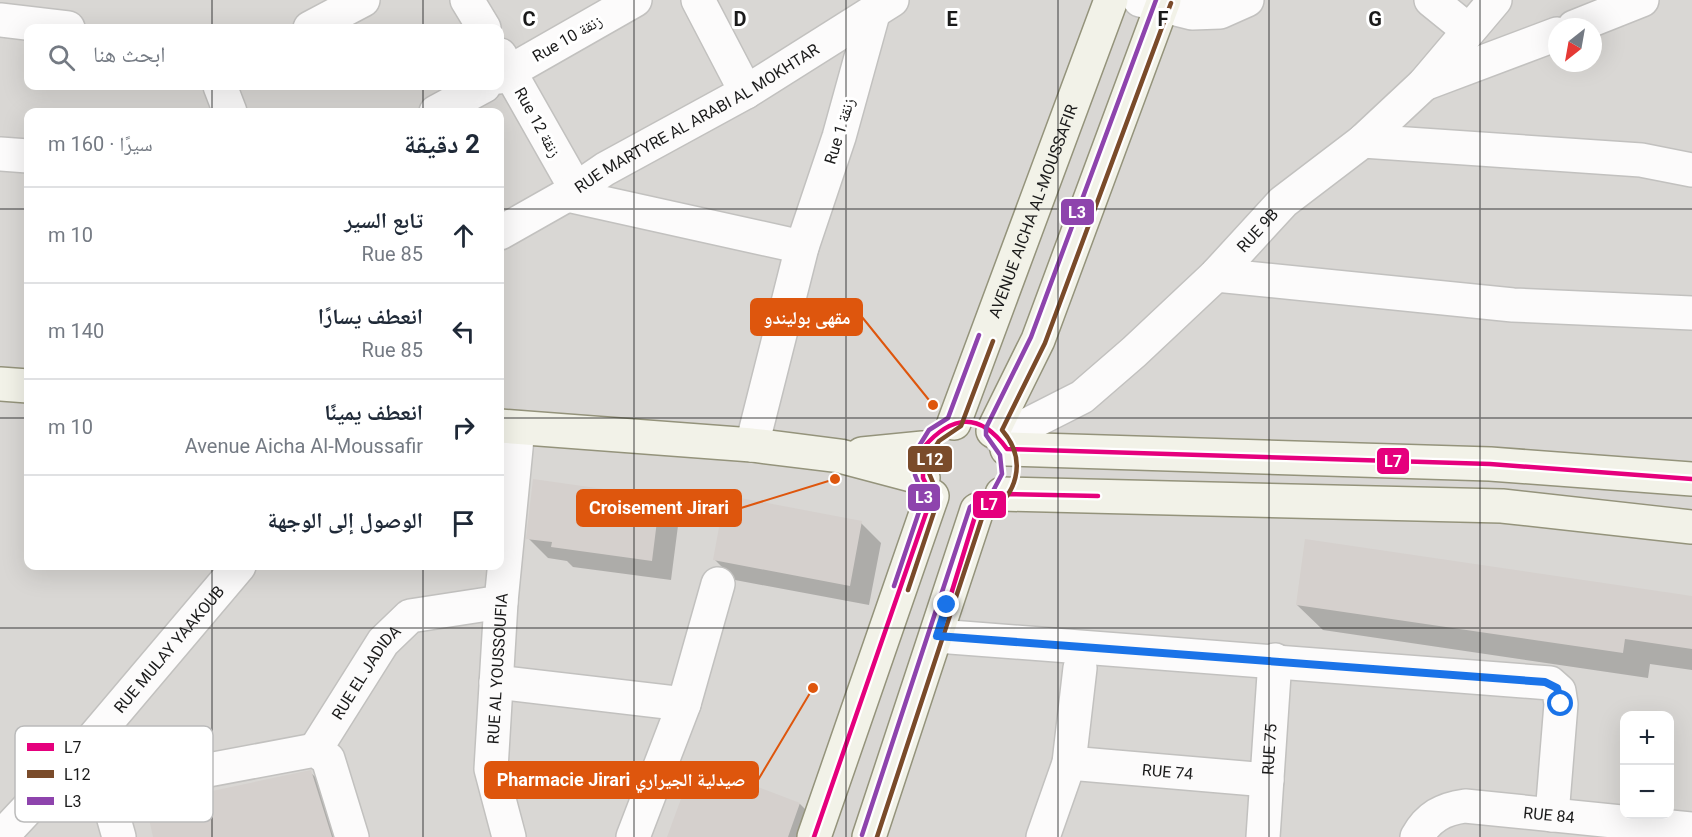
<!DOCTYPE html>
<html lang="ar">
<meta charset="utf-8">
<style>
:root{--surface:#fff;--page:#f6f6f7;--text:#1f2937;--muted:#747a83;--line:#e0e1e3}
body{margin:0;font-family:Roboto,"Noto Naskh Arabic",sans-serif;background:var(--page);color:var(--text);direction:rtl}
.controls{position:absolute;right:18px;bottom:18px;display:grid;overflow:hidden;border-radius:12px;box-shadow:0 6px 24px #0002}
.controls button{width:54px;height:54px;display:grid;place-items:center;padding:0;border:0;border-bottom:2px solid var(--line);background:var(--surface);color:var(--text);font:30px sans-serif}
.compass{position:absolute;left:1548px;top:18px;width:54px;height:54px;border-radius:50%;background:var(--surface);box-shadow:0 6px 24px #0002;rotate:211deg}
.stop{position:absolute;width:18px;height:18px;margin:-14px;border:4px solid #1a73e8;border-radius:50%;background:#fff}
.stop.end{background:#1a73e8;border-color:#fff;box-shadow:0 2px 6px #0008}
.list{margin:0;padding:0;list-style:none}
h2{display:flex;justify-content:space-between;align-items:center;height:78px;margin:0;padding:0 24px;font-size:26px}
h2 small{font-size:20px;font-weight:400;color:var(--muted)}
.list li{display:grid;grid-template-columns:39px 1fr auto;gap:18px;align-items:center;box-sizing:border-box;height:96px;padding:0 24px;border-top:2px solid var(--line)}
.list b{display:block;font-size:22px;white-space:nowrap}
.list p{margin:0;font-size:20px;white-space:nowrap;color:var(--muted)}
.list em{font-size:20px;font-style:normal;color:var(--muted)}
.icon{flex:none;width:33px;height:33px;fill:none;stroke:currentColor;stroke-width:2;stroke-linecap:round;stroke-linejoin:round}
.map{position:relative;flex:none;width:1692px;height:837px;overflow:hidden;direction:ltr}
.search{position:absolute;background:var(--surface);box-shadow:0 6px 24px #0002;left:24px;top:24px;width:480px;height:66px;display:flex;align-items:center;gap:15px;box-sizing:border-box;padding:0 21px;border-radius:12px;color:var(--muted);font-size:22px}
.panel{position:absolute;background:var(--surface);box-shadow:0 6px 24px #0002;left:24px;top:108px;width:480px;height:462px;border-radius:12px;direction:rtl}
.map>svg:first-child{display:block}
</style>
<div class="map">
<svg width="1692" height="837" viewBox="0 0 1692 837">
<rect width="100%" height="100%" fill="#eae7e2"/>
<path fill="#d9d7d4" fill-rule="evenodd" d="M 0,0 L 1692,0 L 1692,837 L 0,837 ZM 1557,27 L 1593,27 L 1593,63 L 1557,63 ZM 28,28 L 500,28 L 500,86 L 28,86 ZM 28,112 L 500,112 L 500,566 L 28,566 ZM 1624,716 L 1670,716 L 1670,814 L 1624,814 Z"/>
<path fill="#0003" d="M 659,498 L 679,518 L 671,580 L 573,567 L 567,561 L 548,558 L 528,538 Z
M 861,523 L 881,543 L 869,605 L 735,580 L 715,560 Z
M 1692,598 L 1692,670 L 1650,664 L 1648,678 L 1323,630 L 1297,605 Z
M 310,772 L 336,797 L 349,837 L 155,837 Z
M 719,790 L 800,804 L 825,829 L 822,837 L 669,837 Z"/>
<path fill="#d5d0cd" d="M 533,479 L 660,497 L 652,561 L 551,547 L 552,542 L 526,539 Z
M 725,495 L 862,521 L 850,586 L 713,560 Z
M 1305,539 L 1692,596 L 1692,649 L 1625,639 L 1623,653 L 1296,605 Z
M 311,770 L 332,837 L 153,837 L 146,805 Z
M 689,777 L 719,788 L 745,782 L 800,803 L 788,837 L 667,837 Z"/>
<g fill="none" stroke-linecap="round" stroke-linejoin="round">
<defs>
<g id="street">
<path d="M 467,0 L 484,28"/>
<path d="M 698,0 L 746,92"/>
<path d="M 1140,0 L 1192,13 L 1220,12 L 1247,0"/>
<path d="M 1431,0 L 1468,30"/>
<path d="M 0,20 L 68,28"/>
<path d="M 1574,27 L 1642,0"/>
<path d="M 310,28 L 363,0"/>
<path d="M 500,55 L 576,189"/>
<path d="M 500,77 L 635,0"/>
<path d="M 1424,84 L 1557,34"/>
<path d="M 220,86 L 230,112"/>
<path d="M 436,112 L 484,86"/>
<path d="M 1363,141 L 1641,160 L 1692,170"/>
<path d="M 0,154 L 28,156"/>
<path d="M 567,195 L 802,247"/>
<path id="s1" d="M 500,233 L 567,195 L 605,169 L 746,92 L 892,0"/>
<path d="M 1216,275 L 1513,305 L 1692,313"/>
<path id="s2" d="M 1001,438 L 1082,397 L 1134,352 L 1216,275 L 1283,202 L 1363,141 L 1424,84 L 1495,0"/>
<path d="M 752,445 L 802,247 L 839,137 L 873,14"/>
<path d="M 937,636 L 1550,683 L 1559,691 L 1561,704 L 1552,815"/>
<path d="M 496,682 L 684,704"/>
<path id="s3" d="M 315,750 L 383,642 L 410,616 L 501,602"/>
<path id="s4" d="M 1069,763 L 1267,780"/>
<path d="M 100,770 L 119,837"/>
<path d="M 107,789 L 315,750 L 328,759 L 352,837"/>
<path id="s5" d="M 1,837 L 90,742 L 239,566"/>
<path id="s6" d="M 509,837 L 491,769 L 501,602 L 518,428"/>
<path d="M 633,837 L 684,704 L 718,584"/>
<path d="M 1043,837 L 1069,763 L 1080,668"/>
<path id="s7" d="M 1263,837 L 1275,660"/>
<path id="s8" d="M 1417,837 C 1428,817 1443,809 1465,806 L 1692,829"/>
</g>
<g id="secondary">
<path d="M 0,384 L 28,386"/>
<path id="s9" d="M 954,423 L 1111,0"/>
<path d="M 500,426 L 752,445 L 840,456 L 923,478"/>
<path d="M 993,431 L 1038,340 L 1164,0"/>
<path d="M 1007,449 L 1490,464 L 1692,479"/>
<path d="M 862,454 L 923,448"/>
<path d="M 1002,494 L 1502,506 L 1692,527"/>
<path d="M 814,837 L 932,496"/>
<path d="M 869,837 L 977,510"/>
</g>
</defs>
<use href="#street" stroke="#c2c1bf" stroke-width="36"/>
<use href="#secondary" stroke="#94937b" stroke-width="36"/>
<use href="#street" stroke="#fcfbfb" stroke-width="33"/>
<use href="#secondary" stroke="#f2f2e8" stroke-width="33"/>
<defs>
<path id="bus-1" d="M 948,604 L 977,510 L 986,507 L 1002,494 L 1098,496
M 814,837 L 932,496 L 923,478 L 923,448 C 952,414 980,412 1007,449 L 1490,464 L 1692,479"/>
<path id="bus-2" d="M 908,590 L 939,497 L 929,473 L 930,455 L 939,441 L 961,426 L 993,341
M 877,837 L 983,515 C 1018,498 1028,460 1002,430 L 1045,343 L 1171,3"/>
<path id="bus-3" d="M 894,586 L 924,497 L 915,475 L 916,451 L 929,430 L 948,418 L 979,335
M 862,835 L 970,507 L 993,491 L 1002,474 L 1000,455 L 986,435 L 986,428 L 1031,337 L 1156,0"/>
</defs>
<use href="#bus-1" stroke="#fff" stroke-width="9"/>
<use href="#bus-2" stroke="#fff" stroke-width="9"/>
<use href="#bus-3" stroke="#fff" stroke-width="9"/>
<use href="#bus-1" stroke="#e5007d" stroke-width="4.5"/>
<use href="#bus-2" stroke="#7a4b2a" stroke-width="4.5"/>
<use href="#bus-3" stroke="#8e44ad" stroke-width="4.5"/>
</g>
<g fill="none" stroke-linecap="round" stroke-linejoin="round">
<path stroke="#1a73e8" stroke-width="8" d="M 947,605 L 937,636 L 1545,682 L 1557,688 L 1561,704"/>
</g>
<path fill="none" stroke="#1b1b1b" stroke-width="1.5" stroke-opacity="0.55" d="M 212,0 L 212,28M 423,0 L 423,28M 634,0 L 634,837M 846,0 L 846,837M 1058,0 L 1058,837M 1269,0 L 1269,837M 1480,0 L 1480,837M 212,86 L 212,112M 423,86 L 423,112M 0,209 L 28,209M 500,209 L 1692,209M 0,418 L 28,418M 500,418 L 1692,418M 212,566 L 212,837M 423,566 L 423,837M 0,628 L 1692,628"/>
<g text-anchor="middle" stroke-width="6" stroke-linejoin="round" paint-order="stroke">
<g font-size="16" fill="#1b1b1b" stroke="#fff">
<text transform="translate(567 38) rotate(-30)" y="6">Rue 10 زنقة</text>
<text dy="6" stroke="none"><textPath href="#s1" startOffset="228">RUE MARTYRE AL ARABI AL MOKHTAR</textPath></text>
<text transform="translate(538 122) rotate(61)" y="6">Rue 12 زنقة</text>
<text transform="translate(839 131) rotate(-73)" y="6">Rue 1 زنقة</text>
<text dy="6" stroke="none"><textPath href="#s9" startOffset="226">AVENUE AICHA AL-MOUSSAFIR</textPath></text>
<text dy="6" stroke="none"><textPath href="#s2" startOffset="333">RUE 9B</textPath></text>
<text dy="6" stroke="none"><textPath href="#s5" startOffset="252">RUE MULAY YAAKOUB</textPath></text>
<text dy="6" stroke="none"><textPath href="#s6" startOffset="171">RUE AL YOUSSOUFIA</textPath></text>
<text dy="6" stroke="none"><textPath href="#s3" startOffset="93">RUE EL JADIDA</textPath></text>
<text dy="6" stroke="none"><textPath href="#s7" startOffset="88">RUE 75</textPath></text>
<text dy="6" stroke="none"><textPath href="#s4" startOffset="99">RUE 74</textPath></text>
<text dy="6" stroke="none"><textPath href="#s8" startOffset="144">RUE 84</textPath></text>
</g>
</g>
<rect x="15" y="726" width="198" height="96" rx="9" fill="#fff" stroke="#bbb" stroke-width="1.5"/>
<rect x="27" y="743" width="27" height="8" fill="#e5007d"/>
<rect x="27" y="770" width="27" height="8" fill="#7a4b2a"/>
<rect x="27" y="797" width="27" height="8" fill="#8e44ad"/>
<g font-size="16" fill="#1b1b1b">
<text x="64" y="753">L7</text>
<text x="64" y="780">L12</text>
<text x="64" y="807">L3</text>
</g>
<g font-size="20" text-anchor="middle" font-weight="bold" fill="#1b1b1b" stroke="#fff" stroke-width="6" stroke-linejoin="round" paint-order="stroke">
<text x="529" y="26">C</text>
<text x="740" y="26">D</text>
<text x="952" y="26">E</text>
<text x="1163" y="26">F</text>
<text x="1375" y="26">G</text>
</g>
<path fill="none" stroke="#de560d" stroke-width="2" d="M933 405L862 317M835 479L741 508M813 688L758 780"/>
<g fill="#de560d" stroke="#fff" stroke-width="2">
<circle cx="933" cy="405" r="6"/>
<circle cx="835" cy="479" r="6"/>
<circle cx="813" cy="688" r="6"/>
</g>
<g fill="#de560d" stroke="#de560d" stroke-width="2">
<rect x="751" y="299" width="111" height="36" rx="6"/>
<rect x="577" y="490" width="164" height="36" rx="6"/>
<rect x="485" y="762" width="273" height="36" rx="6"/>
</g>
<g font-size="18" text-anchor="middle" font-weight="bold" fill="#fff">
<text x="807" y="324">مقهى بوليندو</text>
<text x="659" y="514">Croisement Jirari</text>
<text x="621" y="786">Pharmacie Jirari صيدلية الجيراري</text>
</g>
<g stroke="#fff" stroke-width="2">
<rect x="1060" y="198" width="35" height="28" rx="6" fill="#8e44ad"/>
<rect x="907" y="445" width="46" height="28" rx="6" fill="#7a4b2a"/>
<rect x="1376" y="447" width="34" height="28" rx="6" fill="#e5007d"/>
<rect x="907" y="483" width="34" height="29" rx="6" fill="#8e44ad"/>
<rect x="972" y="490" width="35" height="29" rx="6" fill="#e5007d"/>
</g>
<g font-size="16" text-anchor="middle" font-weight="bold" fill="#fff">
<text x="1077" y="218">L3</text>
<text x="930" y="465">L12</text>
<text x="1393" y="467">L7</text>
<text x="924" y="503">L3</text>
<text x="989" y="510">L7</text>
</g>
</svg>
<div class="controls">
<button>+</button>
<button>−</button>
</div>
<svg class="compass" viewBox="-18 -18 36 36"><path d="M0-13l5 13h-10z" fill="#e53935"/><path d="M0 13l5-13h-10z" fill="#747a83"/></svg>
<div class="stop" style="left:1561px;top:704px"></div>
<div class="stop end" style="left:947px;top:605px"></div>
<div class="search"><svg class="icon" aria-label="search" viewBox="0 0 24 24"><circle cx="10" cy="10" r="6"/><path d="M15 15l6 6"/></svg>ابحث هنا</div>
<section class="panel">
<h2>2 دقيقة<small>سيرًا · 160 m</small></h2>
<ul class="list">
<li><svg class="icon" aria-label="ahead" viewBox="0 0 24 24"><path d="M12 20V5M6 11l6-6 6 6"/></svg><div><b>تابع السير</b><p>Rue 85</p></div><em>10 m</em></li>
<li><svg class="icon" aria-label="left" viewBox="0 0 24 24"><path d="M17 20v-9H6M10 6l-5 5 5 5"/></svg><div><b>انعطف يسارًا</b><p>Rue 85</p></div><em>140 m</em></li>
<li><svg class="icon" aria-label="right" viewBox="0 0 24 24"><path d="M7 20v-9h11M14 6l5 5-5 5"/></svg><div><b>انعطف يمينًا</b><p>Avenue Aicha Al-Moussafir</p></div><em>10 m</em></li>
<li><svg class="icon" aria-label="arrive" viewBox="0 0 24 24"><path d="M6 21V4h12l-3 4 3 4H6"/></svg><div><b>الوصول إلى الوجهة</b></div></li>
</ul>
</section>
</div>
